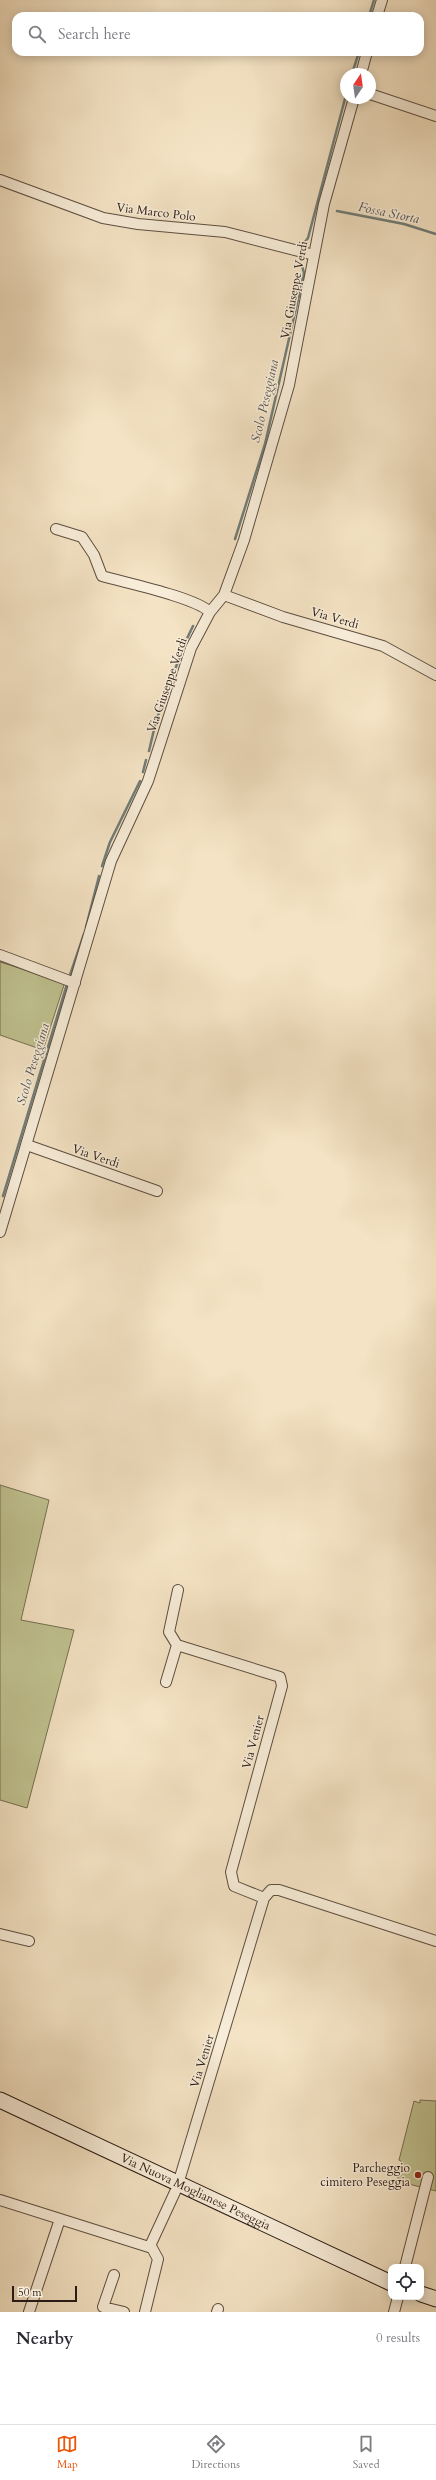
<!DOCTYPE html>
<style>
:root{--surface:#fff;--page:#f2f2f3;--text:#2b2b33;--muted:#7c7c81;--line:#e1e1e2;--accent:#ea580c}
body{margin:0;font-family:Cardo,serif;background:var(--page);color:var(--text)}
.controls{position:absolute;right:12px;bottom:12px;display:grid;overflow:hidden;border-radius:8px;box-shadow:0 2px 10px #0003}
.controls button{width:36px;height:36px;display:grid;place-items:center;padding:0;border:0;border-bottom:1px solid var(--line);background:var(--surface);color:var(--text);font:20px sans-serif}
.compass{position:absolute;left:340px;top:68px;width:36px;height:36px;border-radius:50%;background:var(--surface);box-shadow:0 2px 10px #0003;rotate:13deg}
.scale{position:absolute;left:12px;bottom:10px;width:65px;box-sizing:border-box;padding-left:4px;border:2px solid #2b1c14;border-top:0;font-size:11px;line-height:14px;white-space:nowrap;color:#2b1c14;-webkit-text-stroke:3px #f8edd9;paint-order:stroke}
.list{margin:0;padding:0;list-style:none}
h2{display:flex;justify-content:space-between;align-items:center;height:52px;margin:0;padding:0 16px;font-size:17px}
h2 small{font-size:13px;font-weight:400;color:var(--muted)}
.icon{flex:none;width:22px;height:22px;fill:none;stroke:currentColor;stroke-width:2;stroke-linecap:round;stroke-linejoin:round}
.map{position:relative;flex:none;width:436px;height:2312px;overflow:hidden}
.search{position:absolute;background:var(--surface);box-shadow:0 2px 10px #0003;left:12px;right:12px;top:12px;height:44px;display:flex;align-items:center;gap:10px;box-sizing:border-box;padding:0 14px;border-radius:12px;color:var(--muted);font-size:15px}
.sheet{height:112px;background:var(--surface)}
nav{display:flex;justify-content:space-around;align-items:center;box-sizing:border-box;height:56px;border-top:1px solid var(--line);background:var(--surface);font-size:11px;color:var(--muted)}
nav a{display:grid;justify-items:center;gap:2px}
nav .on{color:var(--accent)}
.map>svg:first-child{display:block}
</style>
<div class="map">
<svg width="436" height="2312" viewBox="0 0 436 2312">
<rect width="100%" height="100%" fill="#f4e3c4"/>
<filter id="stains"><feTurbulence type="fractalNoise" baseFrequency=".005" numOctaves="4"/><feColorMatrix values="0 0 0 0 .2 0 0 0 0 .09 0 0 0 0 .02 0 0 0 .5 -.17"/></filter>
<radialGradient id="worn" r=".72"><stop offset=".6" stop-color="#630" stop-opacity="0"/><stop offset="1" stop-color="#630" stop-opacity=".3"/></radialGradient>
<path fill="#c0c290" stroke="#766f52" d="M 0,962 L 65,982 L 43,1050 L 0,1035 Z
M 0,1485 L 49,1500 L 21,1620 L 74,1630 L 27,1808 L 0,1800 Z
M 420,2100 L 436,2101 L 436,2191 L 397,2181 L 402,2162 L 399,2160 L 414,2101 L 420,2103 Z"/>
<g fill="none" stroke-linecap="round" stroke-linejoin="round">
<path stroke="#707d79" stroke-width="2.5" d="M 369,16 L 374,0
M 352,74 L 359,52
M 337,211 L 404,224 L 436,234
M 305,242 L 308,238 L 346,95
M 235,539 L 265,444 L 304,273 L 302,266
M 181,651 L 193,626
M 149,751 L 156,721 L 180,656
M 143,772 L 146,760
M 102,866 L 110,842 L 140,781
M 86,927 L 99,876
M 70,975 L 84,934
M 3,1196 L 67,984"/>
<defs>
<path id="minor" d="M 377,16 L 382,0
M 361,74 L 367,52
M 370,94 L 436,116
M 0,180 L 103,218 L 138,224 L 225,232 L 314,255
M 56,529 L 82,537 L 94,555 L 102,576 C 126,583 194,597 210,612
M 224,595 L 283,617 L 383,646 L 436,675
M 0,955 L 75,983
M 27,1145 L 157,1191
M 0,1232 L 111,861 L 148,781 L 191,648 L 210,612 L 224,595 L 244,540 L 289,385 L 324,204 L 354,98
M 178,1590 L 169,1632 L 177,1645 L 280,1677 L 282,1686 L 231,1872 L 234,1886 L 264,1898
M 166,1682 L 177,1645
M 0,1934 L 29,1941
M 178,2184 L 264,1898 L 271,1890 L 279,1890 L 436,1941
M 0,2200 L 152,2248 L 158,2259 L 145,2312
M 150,2246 L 175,2192
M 405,2267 L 428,2177
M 114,2275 L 103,2307 L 124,2312
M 29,2312 L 60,2219
M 217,2312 L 218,2309
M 394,2312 L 398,2297"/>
<g id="secondary">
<path id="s1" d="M 0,2100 L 391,2283"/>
<path d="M 421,2294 L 436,2299"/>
</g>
</defs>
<use href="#minor" stroke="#5d4e40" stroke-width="12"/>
<use href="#secondary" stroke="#2b1c14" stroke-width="17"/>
<use href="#minor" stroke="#f8edd9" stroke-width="10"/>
<use href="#secondary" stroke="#f8edd9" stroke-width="15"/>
</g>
<circle fill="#8f2418" stroke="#f8edd9" stroke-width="1.5" cx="418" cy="2175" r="4"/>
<g text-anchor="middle" stroke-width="3" stroke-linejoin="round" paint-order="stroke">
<g font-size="12" fill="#2b1c14" stroke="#f8edd9">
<text transform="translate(156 212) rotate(7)" y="4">Via Marco Polo</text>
<text transform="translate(294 290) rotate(-79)" y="4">Via Giuseppe Verdi</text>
<text transform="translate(335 618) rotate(16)" y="4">Via Verdi</text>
<text transform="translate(167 685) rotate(-71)" y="4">Via Giuseppe Verdi</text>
<text transform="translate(96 1156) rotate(19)" y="4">Via Verdi</text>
<text transform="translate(253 1742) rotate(-75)" y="4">Via Venier</text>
<text transform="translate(202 2061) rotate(-73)" y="4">Via Venier</text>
<text dy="4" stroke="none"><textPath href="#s1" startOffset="216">Via Nuova Moglianese Peseggia</textPath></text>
</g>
<g font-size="12" fill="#2b1c14" stroke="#f8edd9" text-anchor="end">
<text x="410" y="2172">Parcheggio<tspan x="410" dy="14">cimitero Peseggia</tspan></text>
</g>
<g font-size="13" font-style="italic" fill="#53544f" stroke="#f8edd9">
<text transform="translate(389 212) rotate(12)" y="5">Fossa Storta</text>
<text transform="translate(264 401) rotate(-77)" y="5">Scolo Peseggiana</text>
<text transform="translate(32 1064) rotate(-73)" y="5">Scolo Peseggiana</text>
</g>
</g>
<rect width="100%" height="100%" filter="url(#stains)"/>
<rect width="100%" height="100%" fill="url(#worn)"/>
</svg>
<div class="controls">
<button><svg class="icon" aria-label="locate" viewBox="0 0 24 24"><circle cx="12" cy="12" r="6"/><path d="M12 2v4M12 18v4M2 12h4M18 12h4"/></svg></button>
</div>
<svg class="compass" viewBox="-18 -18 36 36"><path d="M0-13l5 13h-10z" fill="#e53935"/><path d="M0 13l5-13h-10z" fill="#7c7c81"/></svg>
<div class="scale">50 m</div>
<div class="search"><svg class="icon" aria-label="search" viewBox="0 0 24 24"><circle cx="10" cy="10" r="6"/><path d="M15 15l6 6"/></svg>Search here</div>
</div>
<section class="sheet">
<h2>Nearby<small>0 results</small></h2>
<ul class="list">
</ul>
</section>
<nav>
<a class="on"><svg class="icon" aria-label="map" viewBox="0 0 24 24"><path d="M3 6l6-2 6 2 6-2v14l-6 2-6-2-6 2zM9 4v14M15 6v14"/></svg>Map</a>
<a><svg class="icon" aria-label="directions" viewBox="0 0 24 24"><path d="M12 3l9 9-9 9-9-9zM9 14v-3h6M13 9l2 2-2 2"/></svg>Directions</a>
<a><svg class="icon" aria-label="saved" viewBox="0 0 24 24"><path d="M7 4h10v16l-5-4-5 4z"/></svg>Saved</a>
</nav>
